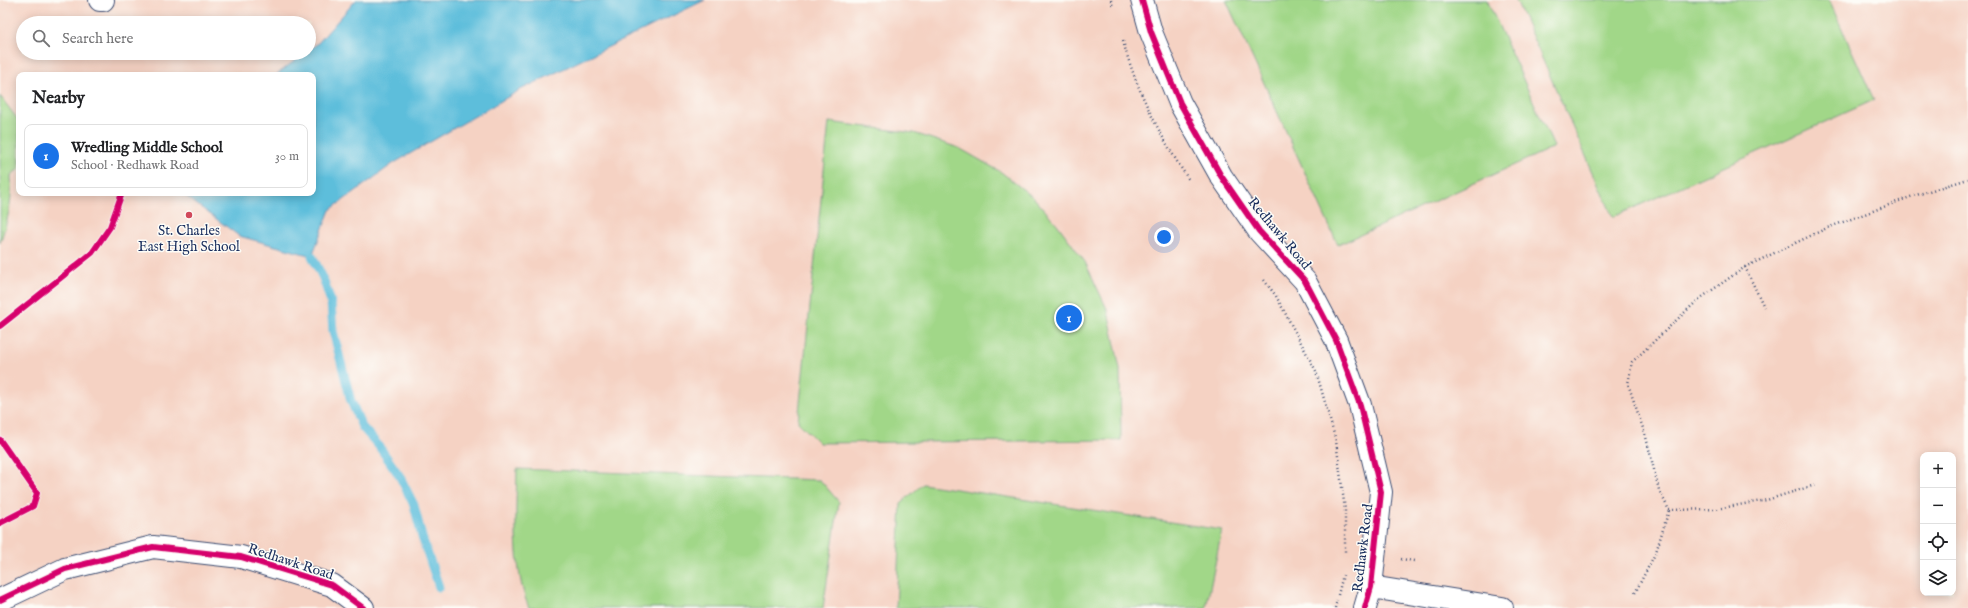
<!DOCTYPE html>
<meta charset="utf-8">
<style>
:root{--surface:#fff;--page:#f6f6f6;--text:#202124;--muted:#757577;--line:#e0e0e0;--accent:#1a73e8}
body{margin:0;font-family:"IM FELL English",serif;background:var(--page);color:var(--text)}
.controls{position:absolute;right:12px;bottom:12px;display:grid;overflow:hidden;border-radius:8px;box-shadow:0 2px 10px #0003}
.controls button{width:36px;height:36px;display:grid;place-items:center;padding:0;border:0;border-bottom:1px solid var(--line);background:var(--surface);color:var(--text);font:20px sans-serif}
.you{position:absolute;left:1164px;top:237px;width:14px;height:14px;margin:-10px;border:3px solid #fff;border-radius:50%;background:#1a73e8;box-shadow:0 0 0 6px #1a73e833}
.badge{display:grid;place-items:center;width:26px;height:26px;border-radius:50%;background:var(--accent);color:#fff;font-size:13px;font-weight:700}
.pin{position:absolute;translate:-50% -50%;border:2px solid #fff;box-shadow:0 1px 4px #0006}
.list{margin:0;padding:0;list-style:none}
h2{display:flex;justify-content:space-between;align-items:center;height:52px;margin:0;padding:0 16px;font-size:17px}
h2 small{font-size:13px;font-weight:400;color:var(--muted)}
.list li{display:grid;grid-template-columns:26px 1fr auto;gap:12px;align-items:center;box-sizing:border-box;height:64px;margin:0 8px 8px;padding:0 8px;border:1px solid var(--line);border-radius:8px}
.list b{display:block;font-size:15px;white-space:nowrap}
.list p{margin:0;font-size:13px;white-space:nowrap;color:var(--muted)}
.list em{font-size:13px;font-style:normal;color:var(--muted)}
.icon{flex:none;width:22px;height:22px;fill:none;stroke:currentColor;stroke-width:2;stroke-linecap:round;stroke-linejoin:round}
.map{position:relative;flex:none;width:1968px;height:608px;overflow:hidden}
.search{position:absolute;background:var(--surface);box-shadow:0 2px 10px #0003;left:16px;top:16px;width:300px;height:44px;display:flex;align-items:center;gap:10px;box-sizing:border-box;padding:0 14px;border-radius:22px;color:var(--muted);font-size:15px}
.panel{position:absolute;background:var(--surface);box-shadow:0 2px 10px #0003;left:16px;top:72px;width:300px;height:124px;border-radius:8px}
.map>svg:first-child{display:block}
</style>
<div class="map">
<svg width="1968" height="608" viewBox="0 0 1968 608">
<rect width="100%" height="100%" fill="#fdfcf7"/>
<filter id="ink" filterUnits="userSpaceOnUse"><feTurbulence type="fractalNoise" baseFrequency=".025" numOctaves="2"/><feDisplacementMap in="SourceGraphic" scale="8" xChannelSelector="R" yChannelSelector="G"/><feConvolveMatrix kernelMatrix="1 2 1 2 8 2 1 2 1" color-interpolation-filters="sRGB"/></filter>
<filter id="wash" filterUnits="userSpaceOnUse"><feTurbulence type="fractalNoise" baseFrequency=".012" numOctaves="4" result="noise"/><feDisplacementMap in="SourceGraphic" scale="16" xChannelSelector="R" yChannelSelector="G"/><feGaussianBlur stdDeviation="0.9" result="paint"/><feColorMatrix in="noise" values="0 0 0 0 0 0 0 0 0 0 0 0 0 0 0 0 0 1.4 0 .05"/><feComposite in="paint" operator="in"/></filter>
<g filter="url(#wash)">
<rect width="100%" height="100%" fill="#f6eedc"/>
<path fill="#f5d2c3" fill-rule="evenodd" d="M 0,0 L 1968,0 L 1968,608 L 0,608 ZM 23,23 L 309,23 L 309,53 L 23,53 ZM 19,75 L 313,75 L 313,193 L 19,193 ZM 1923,455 L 1953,455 L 1953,593 L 1923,593 Z"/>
<path fill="#a1d788" stroke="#5e8373" d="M 1226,0 L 1487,0 L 1554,147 L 1338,245 Z
M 1516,0 L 1829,0 L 1874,100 L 1613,217 Z
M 0,96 L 19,121 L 19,169 L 11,175 C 13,199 8,220 0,243 Z
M 829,122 L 914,133 L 959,148 L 1001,172 L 1034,198 L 1057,224 L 1085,262 L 1108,311 L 1120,369 L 1121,440 L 819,443 L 798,422 Z
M 517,469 L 820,480 L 839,502 L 823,608 L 529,608 C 512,568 516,512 517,469 Z
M 923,484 L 1222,530 L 1206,608 L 896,608 L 901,503 Z"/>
<path fill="#5dbedb" stroke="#3c769c" d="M 356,0 L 705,0 L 520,90 L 394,163 L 330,210 L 312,256 L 239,236 L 183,194 L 313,193 L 313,75 L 276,75 L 305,53 L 309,53 L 309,50 L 318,43 Z"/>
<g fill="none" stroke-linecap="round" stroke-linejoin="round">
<path stroke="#5dbedb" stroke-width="9" d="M 312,256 L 323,278 L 331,302 L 333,331 L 351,401 L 362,427 L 378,445 L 399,475 L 414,505 L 422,537 L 439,587"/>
</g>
</g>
<g filter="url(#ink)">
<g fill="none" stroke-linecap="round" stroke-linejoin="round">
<defs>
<path id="minor" d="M 100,0 L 103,0
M 1142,0 L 1151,32 L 1180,103 L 1221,176 L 1259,231 L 1305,281 L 1336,340 L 1360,405 L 1381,492 L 1371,587 L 1365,608
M 1371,587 L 1502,608
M 0,600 L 65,569 L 153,547 L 241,557 L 332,585 L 363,608"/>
</defs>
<use href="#minor" stroke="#3c4c71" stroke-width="24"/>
<path stroke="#3c4c71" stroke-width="2.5" stroke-dasharray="1 3" stroke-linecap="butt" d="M 1111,0 L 1113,7
M 1123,41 C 1136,90 1161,138 1189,180
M 1745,267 L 1764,307
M 1264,280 L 1276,296 L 1316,371 L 1336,441 L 1345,510 L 1345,552
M 1815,485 L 1767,500 L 1716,509 L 1669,510 L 1659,490 L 1646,437 L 1628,384 L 1632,362 L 1698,300 L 1745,267 L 1827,228 L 1913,196 L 1968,179
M 1401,559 L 1414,561
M 1635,593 L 1656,552 L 1669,510
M 1338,595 L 1343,575
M 1335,608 L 1337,600"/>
<use href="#minor" stroke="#fff" stroke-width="22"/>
<defs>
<path id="cycleway" d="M 1142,0 L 1151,32 L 1180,103 L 1221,176 L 1259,231 L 1305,281 L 1336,340 L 1360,405 L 1381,492 L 1371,587 L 1365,608
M 0,326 L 92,253 L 110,227 L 122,193
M 0,440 L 37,493 L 33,506 L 0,523
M 0,600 L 65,569 L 153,547 L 241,557 L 332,585 L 363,608"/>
</defs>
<use href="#cycleway" stroke="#fdfcf7" stroke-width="8"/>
<use href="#cycleway" stroke="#d6006c" stroke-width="6"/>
</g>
</g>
<circle fill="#d1495b" stroke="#fdfcf7" stroke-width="1.5" cx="189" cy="215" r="4"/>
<g text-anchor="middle" stroke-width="3" stroke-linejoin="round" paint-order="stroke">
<g font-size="14" fill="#1b2f5e" stroke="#fdfcf7">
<text x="189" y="235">St. Charles<tspan x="189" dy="16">East High School</tspan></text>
</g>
<g font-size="14" fill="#1b2f5e" stroke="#fdfcf7">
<text transform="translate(1280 233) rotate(50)" y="5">Redhawk Road</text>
<text transform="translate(1362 548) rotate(-83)" y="5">Redhawk Road</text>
<text transform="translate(291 561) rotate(18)" y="5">Redhawk Road</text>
</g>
</g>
</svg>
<div class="controls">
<button>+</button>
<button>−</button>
<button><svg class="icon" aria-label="locate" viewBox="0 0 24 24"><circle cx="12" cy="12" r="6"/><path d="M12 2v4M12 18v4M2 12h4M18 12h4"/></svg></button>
<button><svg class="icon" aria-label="layers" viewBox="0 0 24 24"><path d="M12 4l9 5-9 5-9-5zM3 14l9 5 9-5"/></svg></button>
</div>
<div class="you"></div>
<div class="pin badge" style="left:1069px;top:318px">1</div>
<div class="search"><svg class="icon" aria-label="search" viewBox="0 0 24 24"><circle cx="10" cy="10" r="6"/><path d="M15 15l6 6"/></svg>Search here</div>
<section class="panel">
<h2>Nearby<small></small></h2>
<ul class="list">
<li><span class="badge">1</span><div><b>Wredling Middle School</b><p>School · Redhawk Road</p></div><em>30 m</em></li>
</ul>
</section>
</div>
